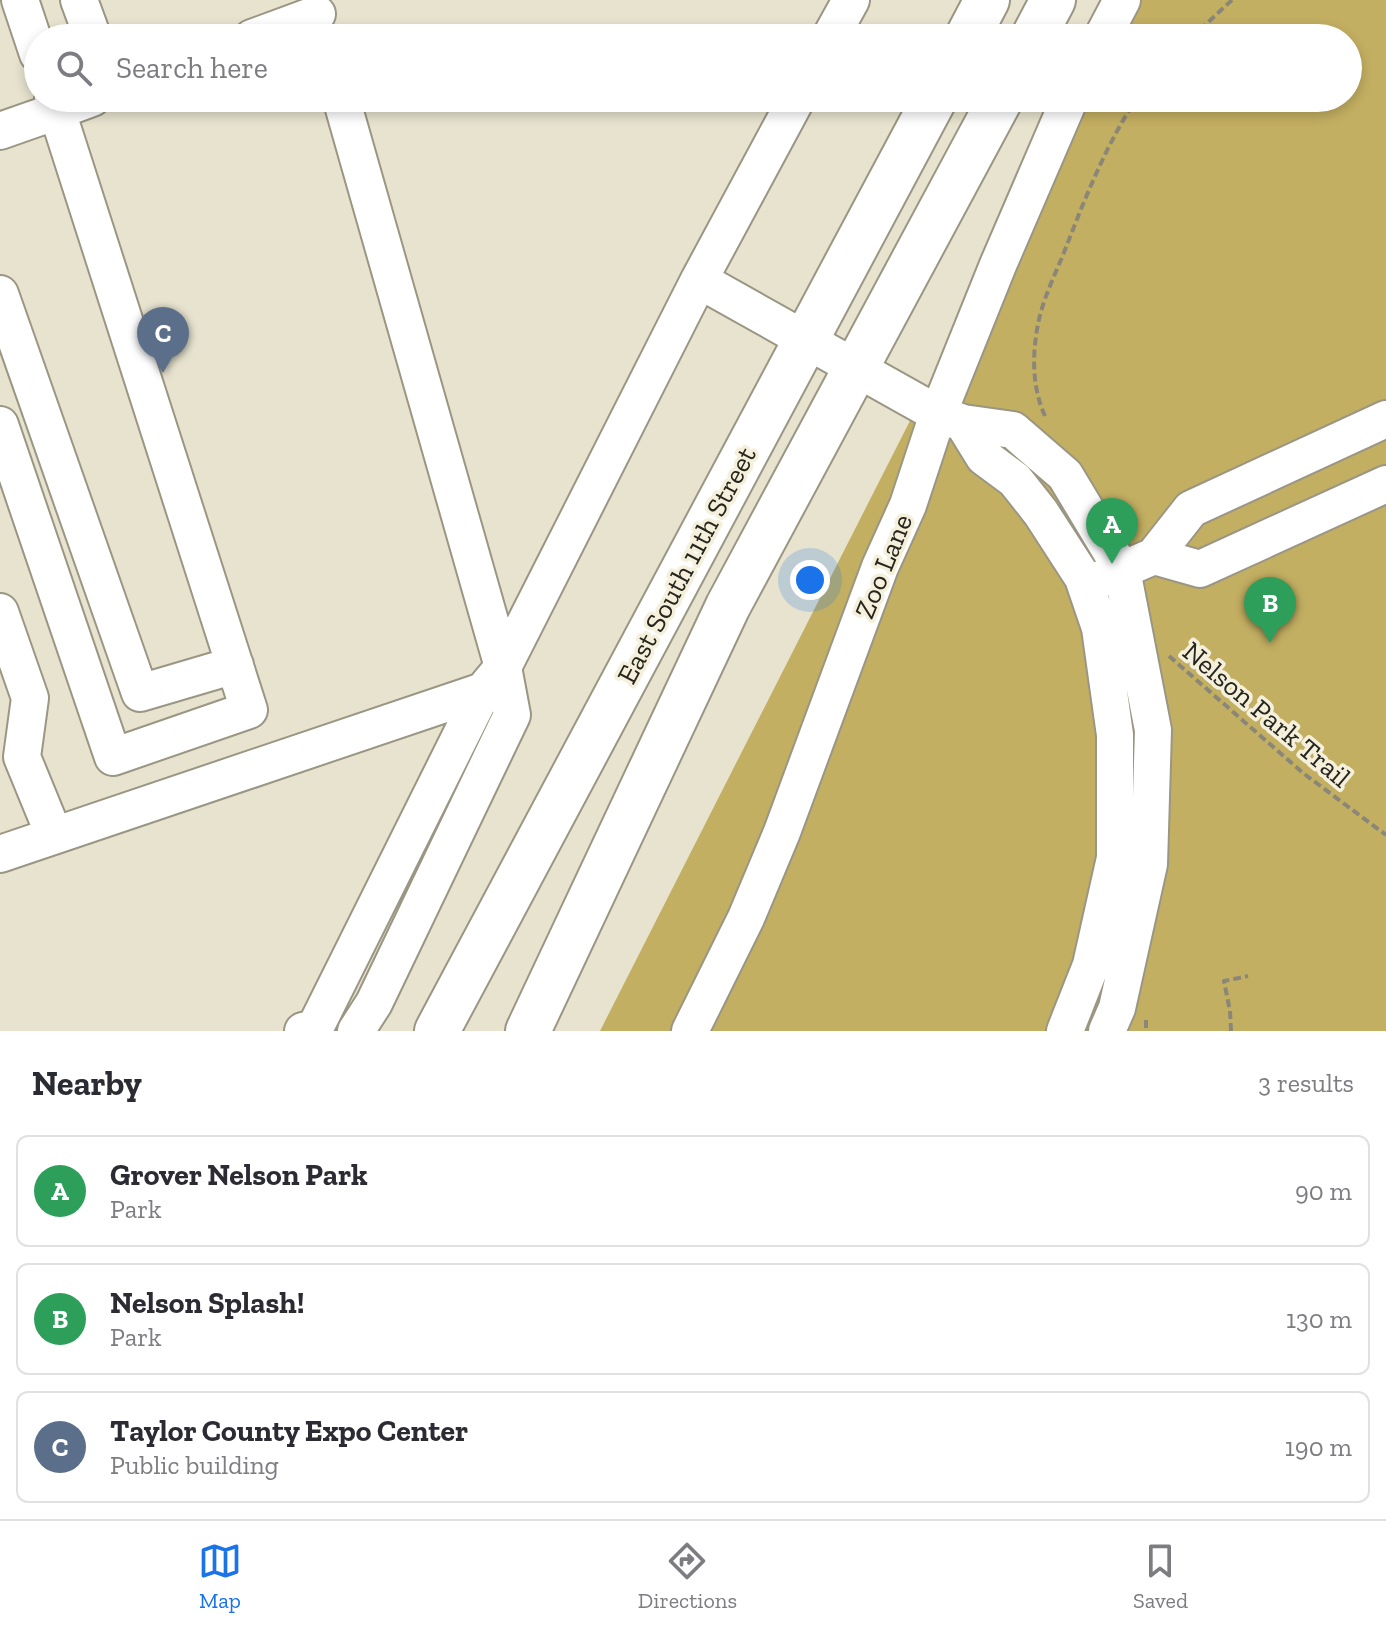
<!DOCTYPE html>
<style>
:root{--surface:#fff;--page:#f2f2f3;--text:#2b2b33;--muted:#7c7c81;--line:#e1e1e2;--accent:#1a73e8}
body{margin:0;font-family:"Zilla Slab",serif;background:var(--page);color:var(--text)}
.you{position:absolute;left:810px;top:580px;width:28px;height:28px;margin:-20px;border:6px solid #fff;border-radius:50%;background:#1a73e8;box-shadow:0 0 0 12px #1a73e833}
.badge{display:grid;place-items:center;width:52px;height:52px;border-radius:50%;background:var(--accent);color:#fff;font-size:26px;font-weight:700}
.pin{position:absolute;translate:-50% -66px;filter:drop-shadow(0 2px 4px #0008)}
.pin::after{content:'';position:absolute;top:42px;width:28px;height:24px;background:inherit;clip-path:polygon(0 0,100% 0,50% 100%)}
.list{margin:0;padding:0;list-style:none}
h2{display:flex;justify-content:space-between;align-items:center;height:104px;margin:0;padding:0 32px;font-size:34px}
h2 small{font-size:26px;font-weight:400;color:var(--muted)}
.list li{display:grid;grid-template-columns:52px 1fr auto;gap:24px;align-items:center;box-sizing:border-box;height:112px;margin:0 16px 16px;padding:0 16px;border:2px solid var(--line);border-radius:12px}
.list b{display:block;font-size:30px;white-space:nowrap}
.list p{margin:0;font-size:26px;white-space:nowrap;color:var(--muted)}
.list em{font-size:26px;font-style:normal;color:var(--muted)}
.icon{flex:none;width:44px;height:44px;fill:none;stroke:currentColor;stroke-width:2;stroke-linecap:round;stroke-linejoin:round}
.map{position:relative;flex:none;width:1386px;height:1031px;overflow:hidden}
.search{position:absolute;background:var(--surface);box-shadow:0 4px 12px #0003;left:24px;right:24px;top:24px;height:88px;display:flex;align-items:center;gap:20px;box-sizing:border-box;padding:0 28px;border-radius:44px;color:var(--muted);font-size:30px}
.sheet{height:488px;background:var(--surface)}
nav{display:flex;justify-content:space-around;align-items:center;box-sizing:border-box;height:112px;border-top:2px solid var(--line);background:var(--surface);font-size:22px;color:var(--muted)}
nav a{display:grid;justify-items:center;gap:4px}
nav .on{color:var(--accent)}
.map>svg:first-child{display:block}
</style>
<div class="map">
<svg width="1386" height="1031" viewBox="0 0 1386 1031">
<rect width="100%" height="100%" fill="#e7e3cf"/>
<path fill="#c3af62" d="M 1124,0 L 1386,0 L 1386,1031 L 600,1031 L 1074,98 L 1348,98 L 1348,38 L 1105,38 Z"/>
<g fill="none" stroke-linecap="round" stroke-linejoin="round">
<defs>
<path id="minor" d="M 20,0 L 38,54
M 79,0 L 93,38
M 252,38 L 317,14
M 830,38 L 851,0
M 1102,38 L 1122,0
M 53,98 L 57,111 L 92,98
M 341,98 L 503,667 L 699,280
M 797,98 L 699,280 L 938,414 L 963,423 L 1013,430 L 1065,475 L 1122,570 L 1153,730 L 1149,864 L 1117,1008 L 1107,1031
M 0,131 L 57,111 L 249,710 L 113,757 L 0,425
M 0,294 L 140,693 L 235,665
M 963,423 L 984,457 L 1015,480 L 1041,513 L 1083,578 L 1100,628 L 1115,735 L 1115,858 L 1091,965 L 1065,1031
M 1154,556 L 1191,509 L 1386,419
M 1101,579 L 1154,556 L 1200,569 L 1386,484
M 0,612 L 30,698 L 22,757 L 54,835
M 0,854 L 483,691 L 503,667
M 303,1031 L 315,1028 L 483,691
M 356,1031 L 374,1003 L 512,715 L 503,667
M 690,1031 L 746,918 L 782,832 L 880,567 L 908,505 L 938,414 L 998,265 L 1070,98"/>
<path id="major" d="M 967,38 L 987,0
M 1033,38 L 1053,0
M 437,1031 L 935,98
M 528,1031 L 728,606 L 1001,98"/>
</defs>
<use href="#minor" stroke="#9a9683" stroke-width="40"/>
<use href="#major" stroke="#9a9683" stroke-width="48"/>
<path stroke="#8a8779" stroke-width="4" stroke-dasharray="8 4" stroke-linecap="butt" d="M 1191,38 L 1232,0
M 1045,416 C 1034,392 1032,364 1036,337 C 1039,308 1052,281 1063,255 C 1084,201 1105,146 1137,98
M 1169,656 L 1303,773 L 1386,835
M 1146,1020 L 1146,1031
M 1231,1031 L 1230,1011 L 1224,981 L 1248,976"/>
<use href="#minor" stroke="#fff" stroke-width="36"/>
<use href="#major" stroke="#fff" stroke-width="44"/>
</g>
<g text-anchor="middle" stroke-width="7" stroke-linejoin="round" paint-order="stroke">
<g font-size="28" fill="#26251d" stroke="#f5f0dc">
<text transform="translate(686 565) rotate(-62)" y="10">East South 11th Street</text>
<text transform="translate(883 566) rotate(-68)" y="10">Zoo Lane</text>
<text transform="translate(1267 714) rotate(40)" y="10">Nelson Park Trail</text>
</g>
</g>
</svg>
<div class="you"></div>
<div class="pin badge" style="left:1112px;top:564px;background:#2e9e5b">A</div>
<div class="pin badge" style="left:1270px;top:643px;background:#2e9e5b">B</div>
<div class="pin badge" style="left:163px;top:373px;background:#5c6f8a">C</div>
<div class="search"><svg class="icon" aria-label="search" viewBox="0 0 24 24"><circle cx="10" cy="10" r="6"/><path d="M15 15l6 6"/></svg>Search here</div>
</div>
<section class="sheet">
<h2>Nearby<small>3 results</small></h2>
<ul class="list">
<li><span class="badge" style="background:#2e9e5b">A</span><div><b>Grover Nelson Park</b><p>Park</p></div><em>90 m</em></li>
<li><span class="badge" style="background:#2e9e5b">B</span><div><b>Nelson Splash!</b><p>Park</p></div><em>130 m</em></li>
<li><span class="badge" style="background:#5c6f8a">C</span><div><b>Taylor County Expo Center</b><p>Public building</p></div><em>190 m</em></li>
</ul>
</section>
<nav>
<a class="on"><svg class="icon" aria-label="map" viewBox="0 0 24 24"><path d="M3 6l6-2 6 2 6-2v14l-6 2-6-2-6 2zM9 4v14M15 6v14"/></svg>Map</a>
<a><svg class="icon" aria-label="directions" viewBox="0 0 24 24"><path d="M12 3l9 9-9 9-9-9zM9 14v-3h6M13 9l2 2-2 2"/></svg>Directions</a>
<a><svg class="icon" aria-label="saved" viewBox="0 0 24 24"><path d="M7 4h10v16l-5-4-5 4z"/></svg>Saved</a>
</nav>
